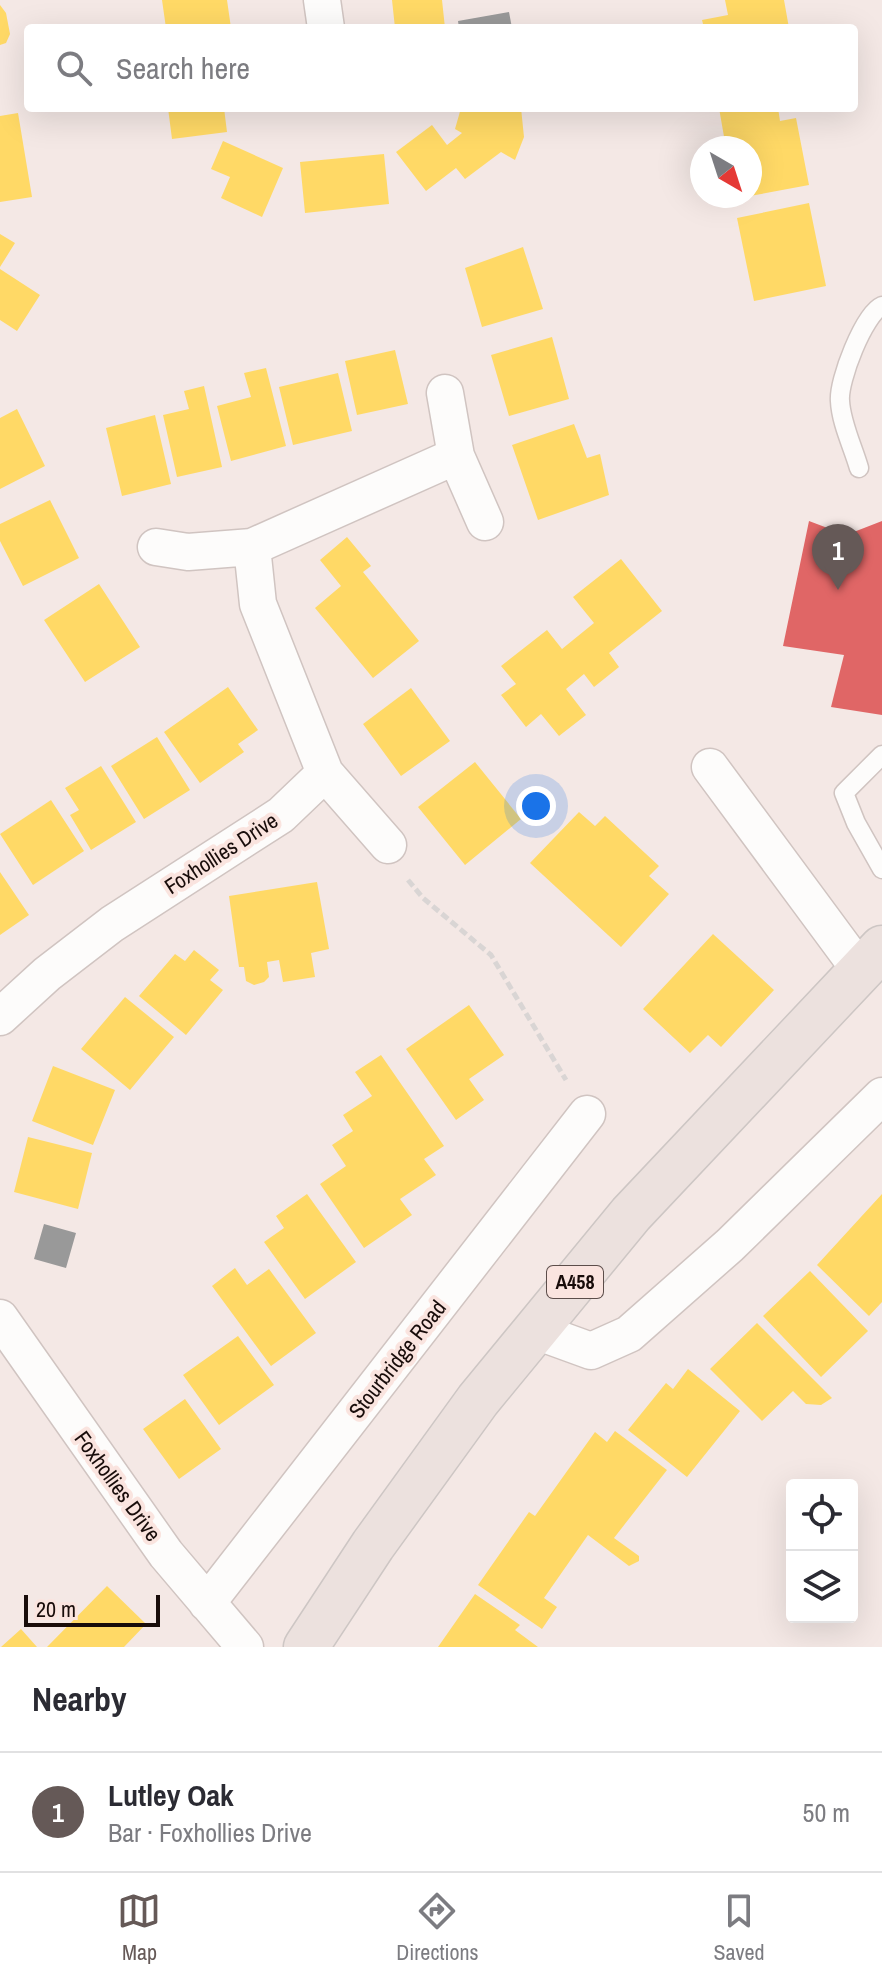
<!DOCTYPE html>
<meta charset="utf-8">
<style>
:root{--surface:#fff;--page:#f2f2f3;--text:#2b2b33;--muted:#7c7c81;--line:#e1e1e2;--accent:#655957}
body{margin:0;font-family:"Archivo Narrow",sans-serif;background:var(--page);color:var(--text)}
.controls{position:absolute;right:24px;bottom:24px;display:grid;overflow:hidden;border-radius:8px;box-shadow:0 8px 32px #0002}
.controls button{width:72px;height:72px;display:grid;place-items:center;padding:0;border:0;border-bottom:2px solid var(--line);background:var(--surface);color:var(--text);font:40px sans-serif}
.compass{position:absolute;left:690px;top:136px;width:72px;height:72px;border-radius:50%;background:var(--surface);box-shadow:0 8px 32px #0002;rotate:141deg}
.scale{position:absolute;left:24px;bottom:20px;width:136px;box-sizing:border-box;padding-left:8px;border:4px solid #180c0a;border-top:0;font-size:22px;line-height:28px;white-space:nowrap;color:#180c0a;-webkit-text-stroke:6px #fae4df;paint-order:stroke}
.you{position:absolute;left:536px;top:806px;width:28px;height:28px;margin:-20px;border:6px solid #fff;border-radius:50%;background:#1a73e8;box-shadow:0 0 0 12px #1a73e833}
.badge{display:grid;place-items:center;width:52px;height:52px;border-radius:50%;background:var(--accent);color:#fff;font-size:26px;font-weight:700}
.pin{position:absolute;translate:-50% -66px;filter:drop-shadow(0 2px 4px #0008)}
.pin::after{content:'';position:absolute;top:42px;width:28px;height:24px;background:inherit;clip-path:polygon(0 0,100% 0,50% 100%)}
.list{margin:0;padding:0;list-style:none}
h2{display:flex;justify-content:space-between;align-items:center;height:104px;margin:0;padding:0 32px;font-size:34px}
h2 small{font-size:26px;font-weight:400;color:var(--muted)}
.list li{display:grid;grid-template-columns:52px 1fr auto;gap:24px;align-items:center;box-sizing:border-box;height:120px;padding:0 32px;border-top:2px solid var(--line)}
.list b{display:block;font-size:30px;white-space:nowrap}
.list p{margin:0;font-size:26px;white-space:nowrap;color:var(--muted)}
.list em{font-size:26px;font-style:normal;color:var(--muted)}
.icon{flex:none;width:44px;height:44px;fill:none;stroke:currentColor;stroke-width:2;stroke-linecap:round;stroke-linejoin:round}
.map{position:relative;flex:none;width:882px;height:1647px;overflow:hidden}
.search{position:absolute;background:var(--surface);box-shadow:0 8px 32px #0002;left:24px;right:24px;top:24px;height:88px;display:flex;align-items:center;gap:20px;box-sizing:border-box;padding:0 28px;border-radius:8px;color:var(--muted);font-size:30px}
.sheet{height:224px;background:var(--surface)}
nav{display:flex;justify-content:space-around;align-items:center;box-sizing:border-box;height:112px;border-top:2px solid var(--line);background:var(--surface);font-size:22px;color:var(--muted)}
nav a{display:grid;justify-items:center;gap:4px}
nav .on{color:var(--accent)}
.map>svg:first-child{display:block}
</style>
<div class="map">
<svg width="882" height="1647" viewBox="0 0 882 1647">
<rect width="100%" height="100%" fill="#f4e8e5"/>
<path fill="#ffd966" d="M 162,0 L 227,0 L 231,28 L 166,28 Z
M 392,0 L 442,0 L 445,28 L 395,28 Z
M 725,0 L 784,0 L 789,28 L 704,28 L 702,20 L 728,15 Z
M 0,5 L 6,13 L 10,34 L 6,43 L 0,45 Z
M 168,108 L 224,108 L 227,132 L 172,139 Z
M 461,108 L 521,108 L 524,137 L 515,160 L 501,152 L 465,179 L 456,168 L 426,191 L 396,152 L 432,125 L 447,145 L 462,133 L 455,129 Z
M 719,108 L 778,108 L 780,121 L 796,118 L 809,185 L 750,196 L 750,148 L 726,148 Z
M 18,113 L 32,197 L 0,202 L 0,116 Z
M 223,141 L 283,168 L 262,217 L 221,198 L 230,177 L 211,169 Z
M 384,154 L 389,204 L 305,213 L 300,162 Z
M 809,203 L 826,286 L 754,301 L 737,218 Z
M 0,234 L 15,243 L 0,267 Z
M 523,247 L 543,309 L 482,327 L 465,268 Z
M 0,269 L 40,295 L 17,331 L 0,320 Z
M 552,337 L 569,399 L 509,416 L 491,355 Z
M 395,350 L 408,404 L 357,415 L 345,361 Z
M 266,368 L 286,446 L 231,461 L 217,406 L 251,397 L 244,373 Z
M 338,373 L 352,431 L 293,445 L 279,387 Z
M 204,386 L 222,467 L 177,477 L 163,415 L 189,409 L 184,391 Z
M 17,409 L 45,466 L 0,489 L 0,418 Z
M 155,415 L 171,484 L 122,496 L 106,428 Z
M 574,424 L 587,458 L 600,454 L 609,495 L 538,520 L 512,445 Z
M 50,500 L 79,558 L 23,586 L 0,541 L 0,524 Z
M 347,537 L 371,566 L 363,572 L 419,641 L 373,678 L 315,608 L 341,586 L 320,560 Z
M 621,559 L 662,611 L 609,653 L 619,667 L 594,687 L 584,674 L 566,689 L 586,715 L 559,736 L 541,714 L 526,727 L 501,695 L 516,684 L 501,666 L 547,630 L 562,649 L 594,623 L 573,597 Z
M 99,584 L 140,647 L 85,682 L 44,620 Z
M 228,687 L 258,730 L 238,744 L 244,752 L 200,783 L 164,732 Z
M 411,688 L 450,741 L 401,776 L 363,724 Z
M 157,737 L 190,790 L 144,819 L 111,766 Z
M 475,762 L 521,819 L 465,865 L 418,807 Z
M 101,766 L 136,822 L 91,850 L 70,815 L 79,810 L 65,788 Z
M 51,800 L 84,851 L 33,885 L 0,834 Z
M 579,812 L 595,826 L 605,816 L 659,866 L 649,876 L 669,894 L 621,947 L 530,863 Z
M 0,872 L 29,915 L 0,935 Z
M 317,882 L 329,949 L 311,953 L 315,977 L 283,982 L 279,960 L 267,962 L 269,977 L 264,982 L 254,985 L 246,981 L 244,967 L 239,967 L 229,896 Z
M 713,934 L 774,990 L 721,1047 L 708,1035 L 690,1053 L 643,1009 Z
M 194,950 L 219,970 L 210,980 L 223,990 L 186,1035 L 139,996 L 175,954 L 185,961 Z
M 125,997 L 174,1037 L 130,1090 L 81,1049 Z
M 469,1005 L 504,1055 L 469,1079 L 484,1100 L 456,1120 L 406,1049 Z
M 381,1055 L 444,1146 L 424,1159 L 436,1175 L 400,1199 L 412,1215 L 364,1248 L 320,1184 L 346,1166 L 332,1145 L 353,1131 L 343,1115 L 372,1096 L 355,1072 Z
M 53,1066 L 115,1090 L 93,1145 L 32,1121 Z
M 28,1137 L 92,1153 L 78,1209 L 14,1192 Z
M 307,1194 L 356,1262 L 305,1299 L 264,1242 L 284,1228 L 276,1216 Z
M 882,1194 L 882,1302 L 869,1316 L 817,1265 Z
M 235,1268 L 247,1285 L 269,1269 L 316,1333 L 271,1366 L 212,1286 Z
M 810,1271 L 868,1331 L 821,1377 L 763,1316 Z
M 757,1323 L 832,1398 L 821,1405 L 806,1404 L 793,1391 L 762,1421 L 710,1369 Z
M 238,1336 L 274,1385 L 219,1425 L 183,1375 Z
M 688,1369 L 740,1411 L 687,1477 L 628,1430 L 666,1383 L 673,1389 Z
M 185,1399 L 221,1449 L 179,1479 L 143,1429 Z
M 615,1431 L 667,1470 L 614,1538 L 639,1556 L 639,1561 L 629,1566 L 588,1535 L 544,1598 L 557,1607 L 542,1629 L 478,1585 L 529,1512 L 535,1516 L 595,1432 L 607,1442 Z
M 107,1586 L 146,1624 L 124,1647 L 47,1647 Z
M 475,1594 L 520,1625 L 515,1630 L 538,1647 L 438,1647 Z
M 21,1629 L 37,1647 L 1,1647 Z"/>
<path fill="#e06666" d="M 809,521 L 846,535 L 882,521 L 882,715 L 831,707 L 844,655 L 783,646 Z"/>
<path fill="#999" d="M 509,12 L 512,28 L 459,28 L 458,21 Z
M 44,1224 L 76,1233 L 66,1268 L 34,1259 Z"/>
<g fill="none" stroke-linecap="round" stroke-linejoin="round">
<defs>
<path id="service" d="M 859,468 C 853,447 841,423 840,401 C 838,381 864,314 882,306
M 882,755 L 844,793 L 856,823 L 882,869"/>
<path id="minor" d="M 322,0 L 326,28
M 445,393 L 456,456 L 485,522
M 156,547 L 188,552 L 252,547
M 710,767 L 860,970
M 325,773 L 388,845
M 0,1017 L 47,974 L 112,924 L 281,815 L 325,773 L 258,604 L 252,547 L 456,456
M 0,1318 L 166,1554 L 245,1647
M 536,1331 L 591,1351 L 629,1334 L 730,1245 L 882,1096
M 207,1603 L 587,1114"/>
<path id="trunk" d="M 306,1647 L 373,1545 L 478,1400 L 631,1214 L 882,948"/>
</defs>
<use href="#service" stroke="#d0c4c1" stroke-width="21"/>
<use href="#minor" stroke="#d0c4c1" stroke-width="39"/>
<use href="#trunk" stroke="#cdc6c4" stroke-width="47"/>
<path stroke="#d9d5d4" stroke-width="5" stroke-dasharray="8 4" stroke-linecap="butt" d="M 408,880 L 423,898 L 491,955 L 566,1080"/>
<use href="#service" stroke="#fdfcfb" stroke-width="18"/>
<use href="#minor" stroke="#fdfcfb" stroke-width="36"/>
<use href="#trunk" stroke="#ece1de" stroke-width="44"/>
</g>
<g text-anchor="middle" stroke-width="8" stroke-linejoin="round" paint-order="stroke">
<rect fill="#fae4df" stroke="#5c4d4a" stroke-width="2" x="547" y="1266" width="56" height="32" rx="6"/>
<g font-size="20" font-weight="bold" fill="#180c0a">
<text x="575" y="1289">A458</text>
</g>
<g font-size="22" fill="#180c0a" stroke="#fae4df">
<text transform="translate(221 853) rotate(-33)" y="8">Foxhollies Drive</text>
<text transform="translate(397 1359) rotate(-52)" y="8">Stourbridge Road</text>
<text transform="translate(118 1486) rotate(54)" y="8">Foxhollies Drive</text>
</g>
</g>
</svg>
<div class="controls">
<button><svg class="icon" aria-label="locate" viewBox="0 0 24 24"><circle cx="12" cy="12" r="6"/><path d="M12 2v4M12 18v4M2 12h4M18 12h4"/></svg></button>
<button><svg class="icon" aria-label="layers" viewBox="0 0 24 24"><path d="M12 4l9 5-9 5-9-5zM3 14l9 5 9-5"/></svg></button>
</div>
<svg class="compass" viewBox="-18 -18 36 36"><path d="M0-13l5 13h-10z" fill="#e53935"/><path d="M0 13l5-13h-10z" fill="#7c7c81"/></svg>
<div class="scale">20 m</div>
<div class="you"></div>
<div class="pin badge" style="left:838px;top:590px">1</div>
<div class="search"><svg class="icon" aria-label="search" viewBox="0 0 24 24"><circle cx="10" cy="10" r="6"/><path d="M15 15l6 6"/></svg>Search here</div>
</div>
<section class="sheet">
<h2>Nearby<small></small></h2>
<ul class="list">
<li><span class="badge">1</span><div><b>Lutley Oak</b><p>Bar · Foxhollies Drive</p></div><em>50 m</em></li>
</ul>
</section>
<nav>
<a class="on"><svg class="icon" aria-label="map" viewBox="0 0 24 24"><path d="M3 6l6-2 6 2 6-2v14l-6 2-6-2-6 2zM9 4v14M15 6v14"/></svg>Map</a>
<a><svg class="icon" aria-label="directions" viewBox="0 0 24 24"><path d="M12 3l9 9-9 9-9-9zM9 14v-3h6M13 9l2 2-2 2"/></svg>Directions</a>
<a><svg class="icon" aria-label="saved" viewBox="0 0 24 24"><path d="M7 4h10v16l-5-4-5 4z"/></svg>Saved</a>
</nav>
